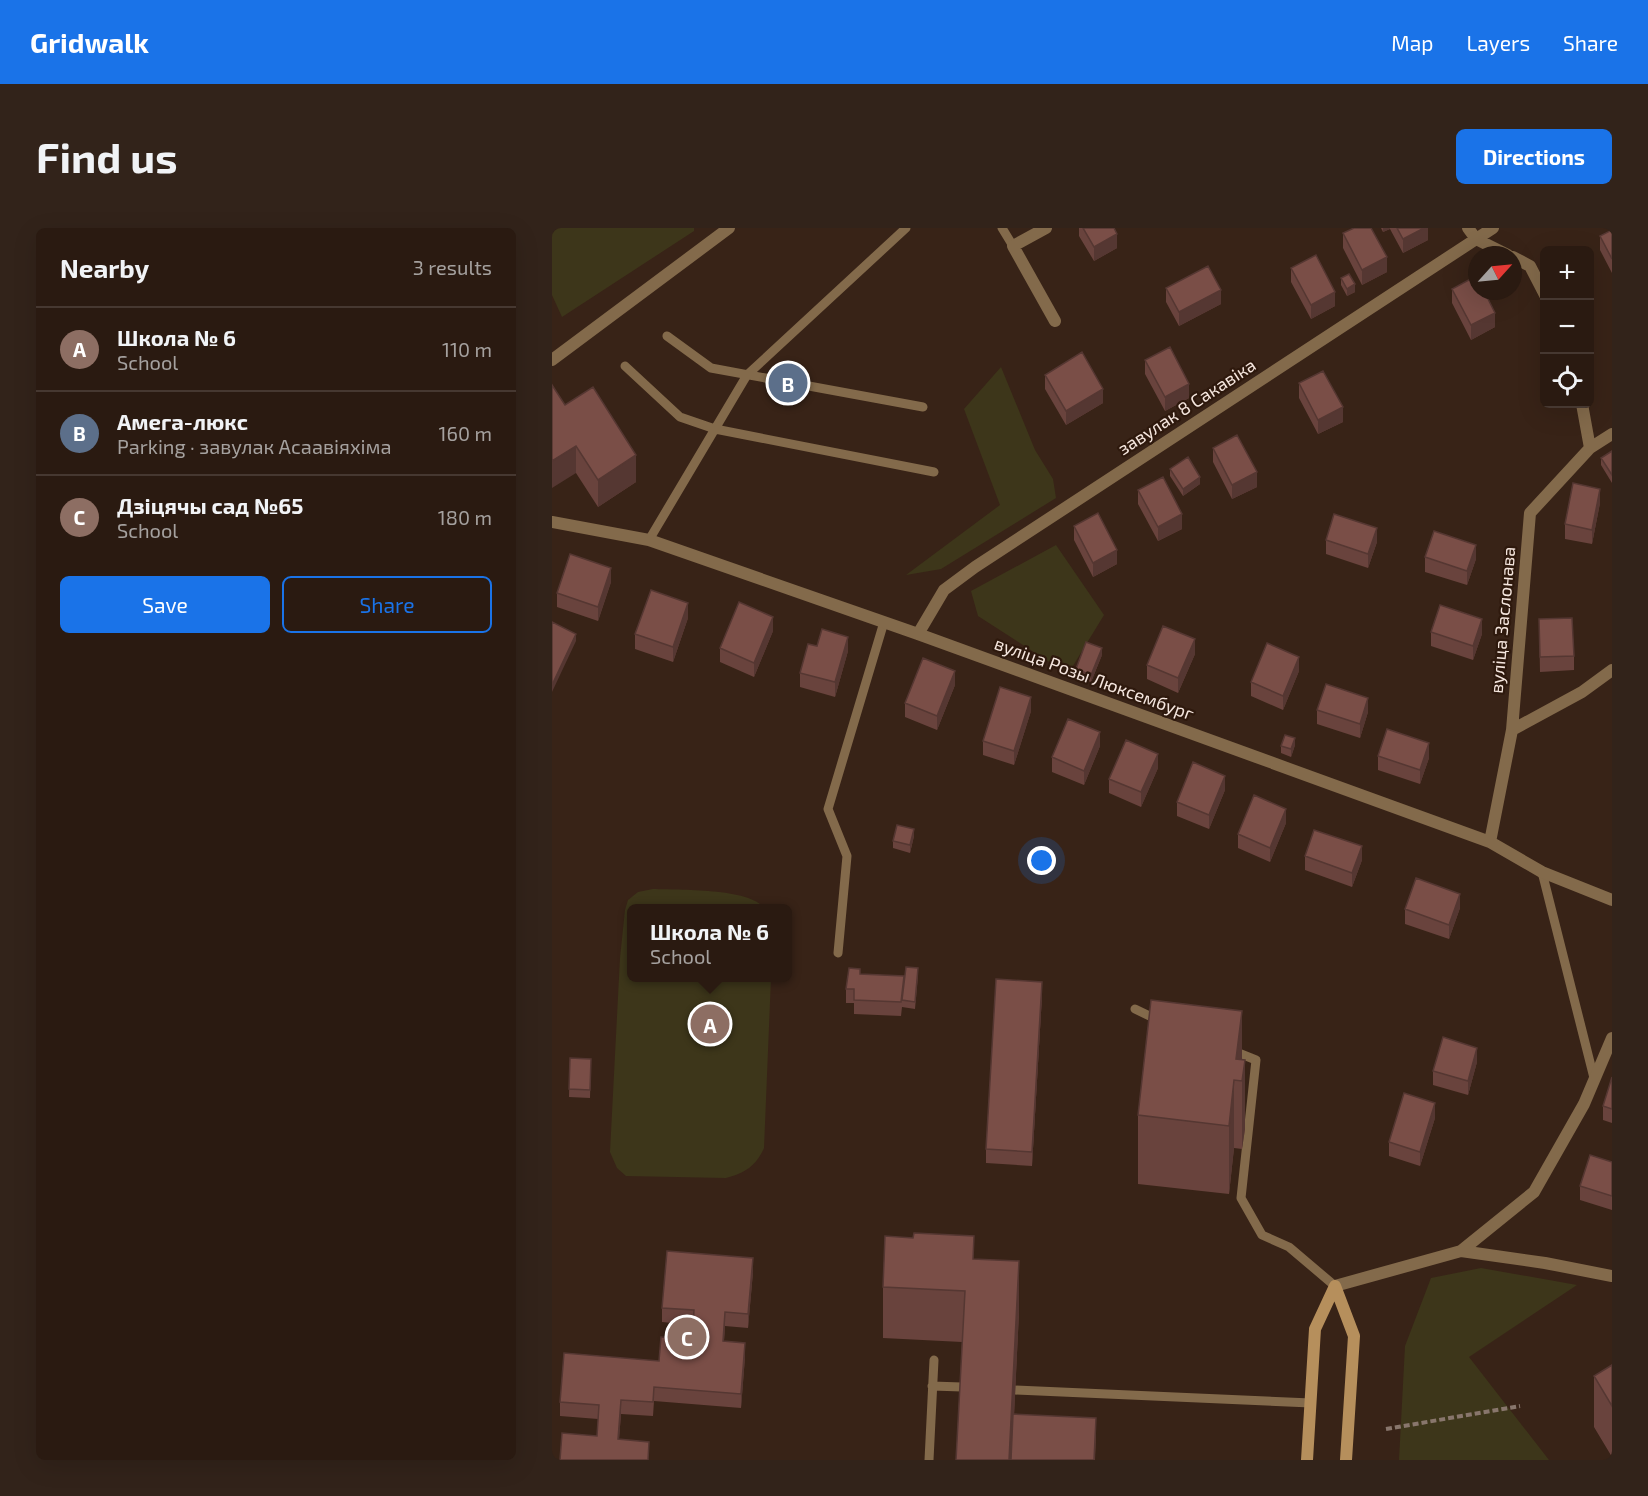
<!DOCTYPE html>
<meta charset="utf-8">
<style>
:root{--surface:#2a1a11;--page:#32231a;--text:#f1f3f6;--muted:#a5a19f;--line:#463831;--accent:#1a73e8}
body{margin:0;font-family:"Exo 2",sans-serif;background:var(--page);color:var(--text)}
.controls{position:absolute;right:18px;top:18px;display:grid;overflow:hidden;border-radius:9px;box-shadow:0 6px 24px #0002}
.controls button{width:54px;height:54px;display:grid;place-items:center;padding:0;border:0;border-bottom:2px solid var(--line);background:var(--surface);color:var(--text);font:30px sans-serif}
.compass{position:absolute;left:916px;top:18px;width:54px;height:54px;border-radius:50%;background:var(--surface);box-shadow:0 6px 24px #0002;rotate:63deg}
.you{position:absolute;left:490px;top:633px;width:21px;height:21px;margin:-15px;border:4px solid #fff;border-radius:50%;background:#1a73e8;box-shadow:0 0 0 9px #1a73e833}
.badge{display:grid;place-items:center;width:39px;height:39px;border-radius:50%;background:var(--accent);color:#fff;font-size:20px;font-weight:700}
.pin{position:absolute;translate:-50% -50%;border:3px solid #fff;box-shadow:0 2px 6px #0006}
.popup{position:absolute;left:75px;top:676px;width:165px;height:78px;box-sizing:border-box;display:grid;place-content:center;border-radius:9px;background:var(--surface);filter:drop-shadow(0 2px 4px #0005);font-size:20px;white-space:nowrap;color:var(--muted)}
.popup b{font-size:22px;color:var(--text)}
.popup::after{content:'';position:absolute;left:50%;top:100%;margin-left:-12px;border:12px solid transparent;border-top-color:var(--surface)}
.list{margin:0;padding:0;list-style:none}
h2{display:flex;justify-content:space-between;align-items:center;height:78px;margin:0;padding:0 24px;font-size:26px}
h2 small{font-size:20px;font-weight:400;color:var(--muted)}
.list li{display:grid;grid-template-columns:39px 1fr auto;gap:18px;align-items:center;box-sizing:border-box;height:84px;padding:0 24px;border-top:2px solid var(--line)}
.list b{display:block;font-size:22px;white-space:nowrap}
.list p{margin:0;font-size:20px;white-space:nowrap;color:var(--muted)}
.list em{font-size:20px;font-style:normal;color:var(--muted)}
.actions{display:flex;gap:12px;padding:18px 24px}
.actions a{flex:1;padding:14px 0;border:2px solid var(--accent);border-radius:9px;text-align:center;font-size:21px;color:var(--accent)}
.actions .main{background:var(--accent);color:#fff}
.icon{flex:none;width:33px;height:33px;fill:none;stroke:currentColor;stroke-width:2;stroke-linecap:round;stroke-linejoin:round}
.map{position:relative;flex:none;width:1060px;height:1232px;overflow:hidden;border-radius:9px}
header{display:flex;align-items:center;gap:36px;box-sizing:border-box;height:84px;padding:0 30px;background:var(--accent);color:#fff}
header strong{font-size:28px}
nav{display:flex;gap:33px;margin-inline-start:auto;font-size:21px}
.intro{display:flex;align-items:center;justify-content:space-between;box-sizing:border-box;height:144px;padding:0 36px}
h1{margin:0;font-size:42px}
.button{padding:15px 27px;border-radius:9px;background:var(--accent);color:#fff;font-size:21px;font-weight:700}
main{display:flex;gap:36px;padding:0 36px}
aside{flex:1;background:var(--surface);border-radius:9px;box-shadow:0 6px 24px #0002}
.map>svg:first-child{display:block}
</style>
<header>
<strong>Gridwalk</strong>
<nav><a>Map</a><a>Layers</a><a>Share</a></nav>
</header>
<div class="intro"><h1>Find us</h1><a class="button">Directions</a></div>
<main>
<aside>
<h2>Nearby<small>3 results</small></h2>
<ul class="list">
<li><span class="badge" style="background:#8d6e63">A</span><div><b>Школа № 6</b><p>School</p></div><em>110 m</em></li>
<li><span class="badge" style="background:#5c6f8a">B</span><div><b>Амега-люкс</b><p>Parking · завулак Асаавіяхіма</p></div><em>160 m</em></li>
<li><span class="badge" style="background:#8d6e63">C</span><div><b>Дзіцячы сад №65</b><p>School</p></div><em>180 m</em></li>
</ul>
<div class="actions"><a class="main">Save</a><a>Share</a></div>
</aside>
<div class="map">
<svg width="1060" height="1232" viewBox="0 0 1060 1232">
<rect width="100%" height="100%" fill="#382317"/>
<path fill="#3d361a" d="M 0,0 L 142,0 L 142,3 L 10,89 L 0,67 Z
M 449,139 L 483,222 L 501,251 L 504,270 L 389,341 L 354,347 L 448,277 L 412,181 Z
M 504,317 L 552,387 L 516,446 L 426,388 L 419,363 Z
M 101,661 C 126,662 198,660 212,680 L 80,680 L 80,750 L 219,750 L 212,920 C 204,938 193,945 174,950 L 74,948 L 65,940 L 58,924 L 68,730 L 73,682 L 76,672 L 86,664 Z
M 929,1040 L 1025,1057 L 917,1129 L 997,1232 L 847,1232 L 853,1118 L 879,1050 Z"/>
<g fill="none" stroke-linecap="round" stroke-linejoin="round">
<path stroke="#88766c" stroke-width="4" stroke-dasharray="6 3" stroke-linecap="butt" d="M 834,1201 L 968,1178"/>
<path stroke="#836a4b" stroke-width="9" d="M 450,0 L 461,18
M 115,108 L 159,140 L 371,179
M 73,138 L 128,189 L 163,201 L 382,244
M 97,312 L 195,147 L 354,0
M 990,644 L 1042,850
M 286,725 L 295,628 L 276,581 L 332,394
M 583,781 L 608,793
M 679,822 L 704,832 L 689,970 L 710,1007 L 737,1019 L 783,1058
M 380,1158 L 410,1159
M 463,1162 L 759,1175
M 377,1232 L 382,1132"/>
<path stroke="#836a4b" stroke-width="12" d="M 494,0 L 461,18 L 503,93
M 916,0 L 924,11 L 956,27
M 961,29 L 978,38 L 993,67
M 0,132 L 177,0
M 1030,176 L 1038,220
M 0,294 L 97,312 L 366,406 L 938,614 L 990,644 L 1060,672
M 366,406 L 392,362 L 423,339 L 941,0
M 960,502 L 1030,464 L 1060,442
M 938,614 L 960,502 L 978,285 L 1038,220 L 1060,206
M 909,1023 L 993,1035 L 1060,1048
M 783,1058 L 909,1023 L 982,964 L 1032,876 L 1060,810"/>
<path stroke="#b68f5c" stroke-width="12" d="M 783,1058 L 802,1108 L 794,1232
M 755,1232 L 763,1101 L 783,1058"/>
</g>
<path fill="#69433d" d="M 527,0 L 562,0 L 565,20 L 542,33 L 527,8 Z
M 829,0 L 876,0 L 876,12 L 851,25 L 838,1 L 831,4 Z
M 1060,2 L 1060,45 L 1048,22 L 1048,8 Z
M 791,5 L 835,44 L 810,57 L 791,20 Z
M 739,40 L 783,78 L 759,91 L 739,54 Z
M 789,50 L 803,64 L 795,68 L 789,57 Z
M 614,60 L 669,76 L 627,98 L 614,74 Z
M 900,61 L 943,99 L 919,112 L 900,75 Z
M 593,132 L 637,170 L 613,183 L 593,146 Z
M 493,147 L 551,175 L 514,197 L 493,161 Z
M 747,155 L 791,194 L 766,206 L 747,170 Z
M 13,177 L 84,254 L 46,279 L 24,245 Z
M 661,220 L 705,259 L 680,271 L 661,234 Z
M 1060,223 L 1060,255 L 1049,237 L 1049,230 Z
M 618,241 L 648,256 L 631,268 L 618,248 Z
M 586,262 L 630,301 L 606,313 L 586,276 Z
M 1048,275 L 1040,316 L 1013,311 L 1013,296 Z
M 522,298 L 565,336 L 541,349 L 522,312 Z
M 774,312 L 825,314 L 816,340 L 774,326 Z
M 873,329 L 924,331 L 915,357 L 873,344 Z
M 59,354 L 46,393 L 5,379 L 5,365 Z
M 136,390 L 121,434 L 83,421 L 83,406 Z
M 987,391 L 1022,428 L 1022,442 L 988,444 Z
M 221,403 L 202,449 L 168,434 L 168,420 Z
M 879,404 L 930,406 L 921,432 L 879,418 Z
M 265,418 L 296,423 L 283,469 L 248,459 L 248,445 Z
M 643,426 L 626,465 L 595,451 L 595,437 Z
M 550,427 L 539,454 L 524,449 L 524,441 Z
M 747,443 L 731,482 L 699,468 L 699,454 Z
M 403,457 L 385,502 L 353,489 L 353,475 Z
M 765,482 L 816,484 L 808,510 L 765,496 Z
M 479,483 L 462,537 L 431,527 L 431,513 Z
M 743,517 L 739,529 L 729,525 L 729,518 Z
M 548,518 L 532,557 L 500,544 L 500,529 Z
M 826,528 L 877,530 L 868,556 L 826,542 Z
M 606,540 L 589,579 L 557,565 L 557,551 Z
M 673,562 L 657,601 L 625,588 L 625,574 Z
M 734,595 L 718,634 L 686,620 L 686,606 Z
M 362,608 L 358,625 L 341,620 L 341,613 Z
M 753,628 L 810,632 L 800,659 L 753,642 Z
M 908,680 L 897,711 L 853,696 L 853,681 Z
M 308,746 L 352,748 L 366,747 L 363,781 L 350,779 L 349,788 L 302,786 L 302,775 L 294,775 L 294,761 Z
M 490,768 L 480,938 L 434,935 L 434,921 Z
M 18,830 L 39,831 L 38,870 L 17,869 Z
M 690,832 L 693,901 L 690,921 L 682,920 L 677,966 L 586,956 L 586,887 Z
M 925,834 L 916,867 L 881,857 L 881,843 Z
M 1060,849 L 1060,895 L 1051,892 L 1051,878 Z
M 883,890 L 868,938 L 837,928 L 837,914 Z
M 1060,934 L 1060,982 L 1028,972 L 1028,958 Z
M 361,1010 L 422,1031 L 467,1084 L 462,1186 L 544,1204 L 543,1232 L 404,1232 L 410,1114 L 331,1110 L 331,1059 Z
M 201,1044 L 196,1100 L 173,1098 L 172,1113 L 193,1129 L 189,1180 L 102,1173 L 101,1188 L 69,1186 L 67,1211 L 97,1232 L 45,1208 L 46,1191 L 8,1188 L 8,1174 L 107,1133 L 140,1111 L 141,1097 L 110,1094 L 110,1080 Z
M 1060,1137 L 1060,1229 L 1042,1199 L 1042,1148 Z"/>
<path fill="#553732" d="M 831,0 L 838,0 L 838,1 L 831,4 Z
M 872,0 L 876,0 L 876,12 L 851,25 L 851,11 Z
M 565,6 L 565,20 L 542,33 L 542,19 Z
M 835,29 L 835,44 L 810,57 L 810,42 Z
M 803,56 L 803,64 L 795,68 L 795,61 Z
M 669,62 L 669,76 L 627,98 L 627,84 Z
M 783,64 L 783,78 L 759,91 L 759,77 Z
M 943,85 L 943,99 L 919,112 L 919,97 Z
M 637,156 L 637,170 L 613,183 L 613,169 Z
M 551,161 L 551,175 L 514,197 L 514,183 Z
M 791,179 L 791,194 L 766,206 L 766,192 Z
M 24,218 L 24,245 L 0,260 L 0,233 Z
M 84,227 L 84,254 L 46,279 L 46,252 Z
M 705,244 L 705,259 L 680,271 L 680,257 Z
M 648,249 L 648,256 L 631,268 L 631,261 Z
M 1048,261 L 1048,275 L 1040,316 L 1040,302 Z
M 630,286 L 630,301 L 606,313 L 606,299 Z
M 825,300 L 825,314 L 816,340 L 816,326 Z
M 924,317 L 924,331 L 915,357 L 915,343 Z
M 565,322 L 565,336 L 541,349 L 541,335 Z
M 59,340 L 59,354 L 46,393 L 46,379 Z
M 136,375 L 136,390 L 121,434 L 121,419 Z
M 221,389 L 221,403 L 202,449 L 202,435 Z
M 930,391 L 930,406 L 921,432 L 921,418 Z
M 24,406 L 24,413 L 0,464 L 0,457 Z
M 296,409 L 296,423 L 283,469 L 283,454 Z
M 643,411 L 643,426 L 626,465 L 626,450 Z
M 550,420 L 550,427 L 539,454 L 539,447 Z
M 747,429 L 747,443 L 731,482 L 731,468 Z
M 403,443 L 403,457 L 385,502 L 385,488 Z
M 479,469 L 479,483 L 462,537 L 462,523 Z
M 816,470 L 816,484 L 808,510 L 808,496 Z
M 548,504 L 548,518 L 532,557 L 532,543 Z
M 743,510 L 743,517 L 739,529 L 739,521 Z
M 877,515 L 877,530 L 868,556 L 868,542 Z
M 606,526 L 606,540 L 589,579 L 589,564 Z
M 673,548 L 673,562 L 657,601 L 657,587 Z
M 734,581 L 734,595 L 718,634 L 718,620 Z
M 362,601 L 362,608 L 358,625 L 358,617 Z
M 810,618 L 810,632 L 800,659 L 800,645 Z
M 908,666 L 908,680 L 897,711 L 897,697 Z
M 490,754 L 490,768 L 480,938 L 480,924 Z
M 690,783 L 690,851 L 684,831 Z
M 925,820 L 925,834 L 916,867 L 916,853 Z
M 693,832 L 693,901 L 690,921 L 690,853 Z
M 682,852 L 682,920 L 677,966 L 677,898 Z
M 883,875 L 883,890 L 868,938 L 868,924 Z
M 201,1030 L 201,1044 L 196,1100 L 196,1086 Z
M 467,1033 L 467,1084 L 460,1232 L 457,1232 Z
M 173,1084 L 173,1098 L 171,1127 L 171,1113 Z
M 193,1115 L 193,1129 L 189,1180 L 189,1166 Z
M 69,1172 L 69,1186 L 66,1225 L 66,1211 Z"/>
<path fill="#7a4e47" stroke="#553732" stroke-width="1.5" d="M 531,0 L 562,0 L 565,6 L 542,19 Z
M 802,0 L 819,0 L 835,29 L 810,42 L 791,5 Z
M 845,0 L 872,0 L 851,11 Z
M 1060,2 L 1060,31 L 1048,8 Z
M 764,27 L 783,64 L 759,77 L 739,40 Z
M 656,38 L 669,62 L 627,84 L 614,60 Z
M 797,46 L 803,56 L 795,61 L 789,50 Z
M 924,48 L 925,50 L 925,63 L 932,63 L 943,85 L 919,97 L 900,61 Z
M 618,119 L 637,156 L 613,169 L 593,132 Z
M 530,124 L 551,161 L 514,183 L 493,147 Z
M 771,143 L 791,179 L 766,192 L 747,155 Z
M 0,157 L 13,177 L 41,159 L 84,227 L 46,252 L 24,218 L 0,233 Z
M 685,207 L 705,244 L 680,257 L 661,220 Z
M 1060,223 L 1060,247 L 1049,230 Z
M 636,229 L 648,249 L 631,261 L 618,241 Z
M 611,249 L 630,286 L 606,299 L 586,262 Z
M 1021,255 L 1048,261 L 1040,302 L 1013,296 Z
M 546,285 L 565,322 L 541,335 L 522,298 Z
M 782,286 L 825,300 L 816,326 L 774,312 Z
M 882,303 L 924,317 L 915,343 L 873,329 Z
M 18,326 L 59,340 L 46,379 L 5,365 Z
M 99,362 L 136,375 L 121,419 L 83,406 Z
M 187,374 L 221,389 L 202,435 L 168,420 Z
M 888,377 L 930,391 L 921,418 L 879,404 Z
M 1020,390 L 1022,428 L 988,429 L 987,391 Z
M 0,394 L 24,406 L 0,457 Z
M 611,398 L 643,411 L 626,450 L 595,437 Z
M 270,401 L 296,409 L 283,454 L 248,445 L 256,416 L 265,418 Z
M 534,414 L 550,420 L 539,447 L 524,441 Z
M 715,415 L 747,429 L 731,468 L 699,454 Z
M 371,430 L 403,443 L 385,488 L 353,475 Z
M 774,456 L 816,470 L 808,496 L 765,482 Z
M 448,459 L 479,469 L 462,523 L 431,513 Z
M 516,491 L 548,504 L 532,543 L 500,529 Z
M 835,501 L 877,515 L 868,542 L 826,528 Z
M 733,507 L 743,510 L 739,521 L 729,518 Z
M 574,512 L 606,526 L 589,564 L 557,551 Z
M 641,534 L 673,548 L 657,587 L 625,574 Z
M 702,567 L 734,581 L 718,620 L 686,606 Z
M 345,597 L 362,601 L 358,617 L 341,613 Z
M 762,602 L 810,618 L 800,645 L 753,628 Z
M 864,650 L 908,666 L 897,697 L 853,681 Z
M 354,739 L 366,740 L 363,774 L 350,772 Z
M 297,740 L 308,741 L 308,746 L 352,748 L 349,774 L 302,772 L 302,761 L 294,761 Z
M 444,751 L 490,754 L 480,924 L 434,921 Z
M 599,772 L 690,783 L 684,831 L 693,832 L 690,853 L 682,852 L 677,898 L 586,887 Z
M 891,809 L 925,820 L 916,853 L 881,843 Z
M 18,830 L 39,831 L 38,862 L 17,861 Z
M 1060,849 L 1060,881 L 1051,878 Z
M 852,865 L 883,875 L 868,924 L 837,914 Z
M 1038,927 L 1060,934 L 1060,968 L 1028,958 Z
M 362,1005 L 422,1008 L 421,1031 L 467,1033 L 457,1232 L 404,1232 L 413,1063 L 331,1059 L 333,1008 L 361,1010 Z
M 115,1023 L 201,1030 L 196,1086 L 173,1084 L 171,1113 L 193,1115 L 189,1166 L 102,1159 L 101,1174 L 69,1172 L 66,1211 L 97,1214 L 96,1232 L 8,1232 L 10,1205 L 45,1208 L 47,1177 L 8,1174 L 12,1125 L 107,1133 L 109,1109 L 140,1111 L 142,1082 L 110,1080 Z
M 1060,1137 L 1060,1178 L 1042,1148 Z
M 461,1186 L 544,1190 L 542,1232 L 459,1232 Z"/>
<g text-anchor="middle" stroke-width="4.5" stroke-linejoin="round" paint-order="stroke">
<g font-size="18" fill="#f5e6de" stroke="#2e190d">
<text transform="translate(635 179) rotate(-33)" y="6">завулак 8 Сакавіка</text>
<text transform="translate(951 392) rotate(-85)" y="6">вуліца Заслонава</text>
<text transform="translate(542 451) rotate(20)" y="6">вуліца Розы Люксембург</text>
</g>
</g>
</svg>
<div class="controls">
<button>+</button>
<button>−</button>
<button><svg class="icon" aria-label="locate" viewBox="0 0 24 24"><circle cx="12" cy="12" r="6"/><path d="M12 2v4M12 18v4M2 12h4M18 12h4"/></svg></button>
</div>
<svg class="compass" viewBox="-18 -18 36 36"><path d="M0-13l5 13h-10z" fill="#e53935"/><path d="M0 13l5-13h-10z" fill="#a5a19f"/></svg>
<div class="you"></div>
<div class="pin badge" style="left:158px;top:796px;background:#8d6e63">A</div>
<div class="popup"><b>Школа № 6</b>School</div>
<div class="pin badge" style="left:236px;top:155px;background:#5c6f8a">B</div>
<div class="pin badge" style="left:135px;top:1109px;background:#8d6e63">C</div>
</div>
</main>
